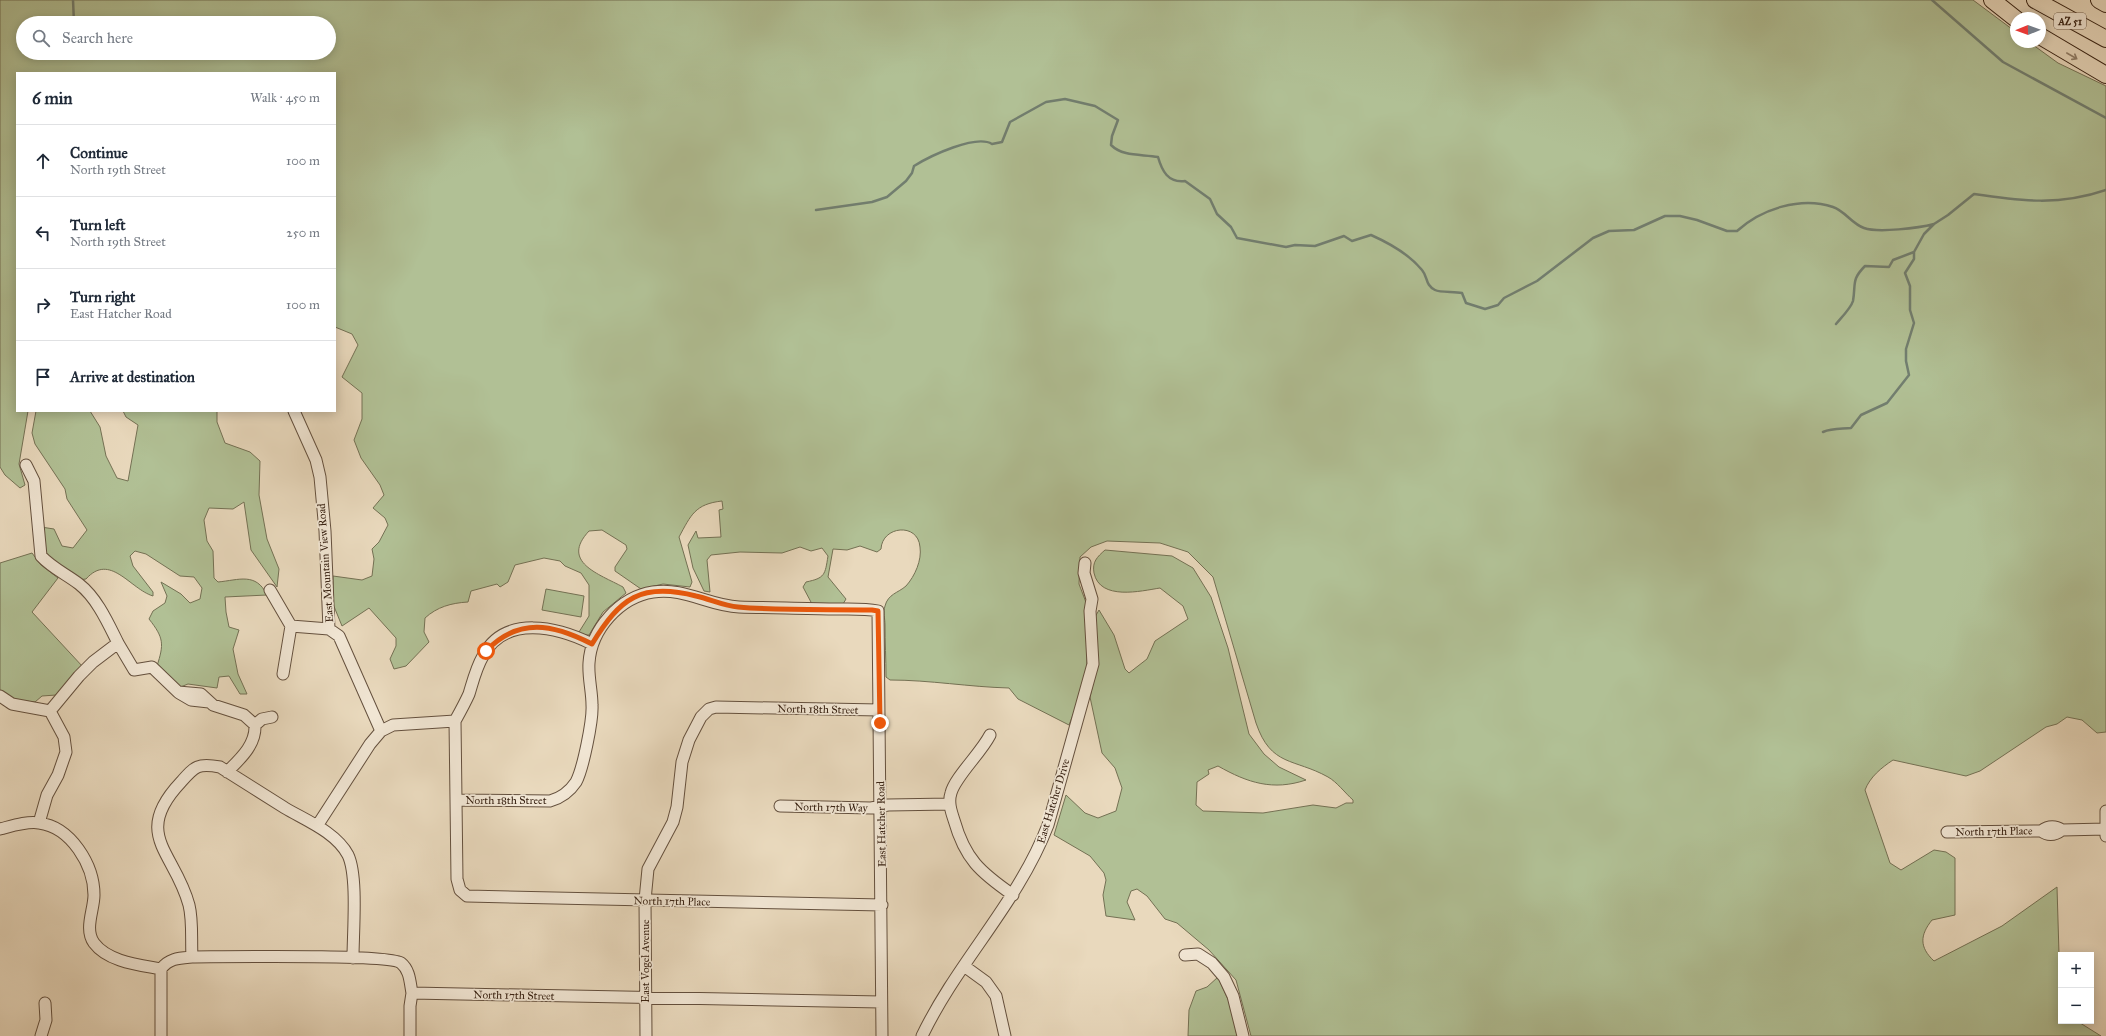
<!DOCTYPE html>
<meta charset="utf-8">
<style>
:root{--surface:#fff;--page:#f2f2f3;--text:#1f2937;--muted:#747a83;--line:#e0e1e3}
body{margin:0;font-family:"IM FELL Great Primer",serif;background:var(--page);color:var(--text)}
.controls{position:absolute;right:12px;bottom:12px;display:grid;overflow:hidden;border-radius:0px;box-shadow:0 2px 10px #0003}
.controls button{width:36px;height:36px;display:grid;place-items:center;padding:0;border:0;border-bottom:1px solid var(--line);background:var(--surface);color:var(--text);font:20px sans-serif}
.compass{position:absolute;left:2010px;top:12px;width:36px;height:36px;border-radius:50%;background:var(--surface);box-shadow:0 2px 10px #0003;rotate:269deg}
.stop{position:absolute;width:12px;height:12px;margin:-9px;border:3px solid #ea580c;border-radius:50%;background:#fff}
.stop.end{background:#ea580c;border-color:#fff;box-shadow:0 1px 4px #0008}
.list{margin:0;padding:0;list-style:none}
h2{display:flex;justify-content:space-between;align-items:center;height:52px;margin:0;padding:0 16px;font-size:17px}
h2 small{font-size:13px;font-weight:400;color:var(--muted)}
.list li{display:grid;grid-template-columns:26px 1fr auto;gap:12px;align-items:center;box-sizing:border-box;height:72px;padding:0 16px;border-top:1px solid var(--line)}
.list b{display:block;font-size:15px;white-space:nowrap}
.list p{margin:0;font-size:13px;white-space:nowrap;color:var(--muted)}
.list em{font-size:13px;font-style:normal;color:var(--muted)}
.icon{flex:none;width:22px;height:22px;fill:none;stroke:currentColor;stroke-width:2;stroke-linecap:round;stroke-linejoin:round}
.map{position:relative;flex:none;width:2106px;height:1036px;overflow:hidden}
.search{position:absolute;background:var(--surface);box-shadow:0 2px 10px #0003;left:16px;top:16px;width:320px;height:44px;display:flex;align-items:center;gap:10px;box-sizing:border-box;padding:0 14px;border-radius:22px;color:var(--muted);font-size:15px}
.panel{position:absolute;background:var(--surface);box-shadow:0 2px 10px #0003;left:16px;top:72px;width:320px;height:340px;border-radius:0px}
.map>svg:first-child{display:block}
</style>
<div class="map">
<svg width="2106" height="1036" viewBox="0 0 2106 1036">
<rect width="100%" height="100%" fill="#e9d9bd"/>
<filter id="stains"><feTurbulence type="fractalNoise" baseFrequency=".005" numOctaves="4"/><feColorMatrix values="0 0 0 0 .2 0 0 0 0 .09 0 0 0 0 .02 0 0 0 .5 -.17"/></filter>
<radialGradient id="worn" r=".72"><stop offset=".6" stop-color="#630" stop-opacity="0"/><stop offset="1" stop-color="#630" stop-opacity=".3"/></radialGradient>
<path fill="#b1c095" stroke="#747154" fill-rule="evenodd" d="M 0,0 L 1973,0 L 2016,32 L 2016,42 L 2029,42 L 2058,63 L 2106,86 L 2106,732 L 2097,733 L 2082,720 L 2067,717 L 2057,724 L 2046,727 L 1980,771 L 1966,776 L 1893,760 C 1881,768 1870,777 1865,790 L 1890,863 L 1901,870 L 1934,850 L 1946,852 L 1955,858 L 1955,915 L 1932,920 C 1920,935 1919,947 1934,961 L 2002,926 L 2057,887 L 2061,1021 L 2077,1021 L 2101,1036 L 1251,1036 L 1236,980 L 1209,950 L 1177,923 L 1165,919 L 1147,896 L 1137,889 L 1131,891 L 1127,902 L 1135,920 L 1106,916 L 1103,895 L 1106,880 L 1104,873 L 1090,856 L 1054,835 L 1066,795 L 1085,813 L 1098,818 L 1116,811 L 1122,788 L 1115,768 L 1102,753 L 1090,697 L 1098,662 L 1095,617 L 1099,610 L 1114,635 L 1125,669 L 1129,673 L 1147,659 L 1155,641 L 1188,619 L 1183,606 L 1160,588 C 1141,591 1100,601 1094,573 C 1092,562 1097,557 1105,550 L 1172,556 L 1193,568 L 1211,597 L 1228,648 L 1249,734 L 1264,754 L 1279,767 L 1306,780 C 1273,791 1248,783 1218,766 L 1208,770 L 1209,774 L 1197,782 L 1196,805 L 1203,811 L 1263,813 L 1313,805 L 1336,808 L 1346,803 L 1353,803 L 1353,800 C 1345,793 1337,782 1328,777 C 1294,758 1271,767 1256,723 L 1213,577 L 1188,552 L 1160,543 L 1107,541 L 1091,547 L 1080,557 L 1079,584 L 1087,605 L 1088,638 L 1086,682 L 1069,725 L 1018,699 L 1009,688 C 969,687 930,680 890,680 L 886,677 C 886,659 885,642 885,625 C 885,619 883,612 885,606 C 888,594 898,593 906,586 C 915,576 922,560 920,547 C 918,522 882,526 881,549 L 877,552 L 860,546 L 847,550 L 833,549 L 828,577 L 846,599 L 843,604 L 812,604 L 803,587 L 806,582 C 825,578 825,575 828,556 L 822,548 L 811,551 L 800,547 L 782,553 L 740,552 L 711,555 L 707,560 L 710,592 L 704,591 L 693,568 L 688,545 L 696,531 L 698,538 L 721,537 L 719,510 L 723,509 L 722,501 C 695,504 691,515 679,537 L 692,582 L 690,587 L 663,584 L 641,589 L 615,571 L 615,567 L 627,549 L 626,545 L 602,530 L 589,531 C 560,562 599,574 623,587 L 626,593 L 603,612 L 589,635 L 583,635 L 579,632 L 589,616 L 589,585 L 581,573 L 565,566 L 560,561 L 544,558 L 515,565 L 508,582 L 500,587 L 497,584 L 471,591 L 468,602 C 451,603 437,607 425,618 L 424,632 L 429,642 L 406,666 L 394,669 L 390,659 L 396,646 L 396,638 L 369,608 L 342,626 L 333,604 L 333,576 L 362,580 L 372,576 L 374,559 L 372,549 L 379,542 L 388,525 L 385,518 L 373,508 L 384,495 L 380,485 L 361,458 L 354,440 L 362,419 L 362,393 L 342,377 L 358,345 L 352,334 L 335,327 L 335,73 L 17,73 L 17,411 L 28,411 L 19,464 L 25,485 L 20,488 L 5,475 L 0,467 ZM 23,23 L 329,23 L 329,53 L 23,53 Z
M 36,411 L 90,411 L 100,427 L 106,456 L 117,478 L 128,481 L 138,425 L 126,417 L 123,411 L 217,411 L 217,422 L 225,443 L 250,452 L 260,461 L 259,495 L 267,539 L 279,569 L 277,587 L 251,550 L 244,502 L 233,509 L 209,508 L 204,520 L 207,541 L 213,551 L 214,578 L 218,582 C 239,580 256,572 267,595 L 225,597 L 226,612 L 229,627 L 239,630 L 233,649 L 238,674 L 247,694 L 240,694 L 229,676 L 219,677 L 217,688 L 188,684 L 178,688 L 157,666 C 164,644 164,638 149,619 L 153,611 L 165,603 L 167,596 L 161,582 L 181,594 L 190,603 L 200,599 L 202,588 L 194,577 L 180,576 L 146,554 L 135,551 L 130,556 L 133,566 L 153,592 L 153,596 C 130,589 110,552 86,579 L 78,580 L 46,559 L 41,527 L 54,529 L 62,546 L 73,548 L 87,530 L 67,499 L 65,489 L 35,444 L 32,433 Z
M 32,553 L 41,565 L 58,578 L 32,612 L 83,667 L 56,695 L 42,696 L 35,702 L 14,700 L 0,691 L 0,563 Z
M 546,589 L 584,596 L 581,617 L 542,610 Z
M 1218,977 L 1231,1006 L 1237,1036 L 1188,1036 L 1189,1010 L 1196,991 L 1207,987 Z"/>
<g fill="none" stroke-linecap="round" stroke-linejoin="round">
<path stroke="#727e6f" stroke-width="2.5" d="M 73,0 L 74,23
M 1932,0 L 2003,62 L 2106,118
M 73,53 L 73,55
M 816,210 L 872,202 L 887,197 L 906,181 L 912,173 L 914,166 C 930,156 976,134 992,144 L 1002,142 L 1010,122 L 1046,102 L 1065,99 L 1095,106 L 1118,120 L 1112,136 L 1111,145 C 1123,157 1142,154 1158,157 C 1162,171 1168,183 1185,181 L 1210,199 L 1217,214 L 1231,227 L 1237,238 L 1286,247 L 1295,245 L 1315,246 L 1344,236 L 1352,241 L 1371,235 C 1389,243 1409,254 1422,270 C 1428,277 1425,285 1435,290 C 1441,293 1455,291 1462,293 L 1466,303 L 1485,309 L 1498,305 L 1504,298 L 1537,281 L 1593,238 L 1609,231 L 1634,230 L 1665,216 L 1680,216 L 1697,220 L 1727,231 L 1737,231 C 1761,209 1801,196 1833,207 C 1845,211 1852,224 1864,228 C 1878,233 1919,228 1934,224
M 1836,324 C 1841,318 1851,308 1853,301 C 1856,284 1851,280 1865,266 L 1889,267 L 1893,260 L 1914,252 L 1924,234 L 1934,224 L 1948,215 L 1974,194 C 2021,201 2060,206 2106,190
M 1823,432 C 1832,428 1841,429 1851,428 L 1861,415 L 1887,403 L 1909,375 L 1906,361 L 1906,349 L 1914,323 L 1910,310 L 1910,286 L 1905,273 L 1914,259 L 1914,252"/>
<defs>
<path id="minor" d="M 294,411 L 316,460 L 320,477 L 325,531 L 329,629 L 339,636 L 381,731
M 26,465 L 34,481 L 41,556 C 52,568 66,574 79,584 C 97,598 108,623 118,643 L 93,662 L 79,676 L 50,711 L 64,737 L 66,752 L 58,775 L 47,795 L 39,823
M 270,590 L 291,626 L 283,674
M 291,626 L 329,629
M 118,643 L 134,670 L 152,667 L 178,692 L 201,694 L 213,705 L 244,715 L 255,725 C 256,745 240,759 227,772
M 179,693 L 191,700 L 209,702
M 0,696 L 12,704 L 50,711
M 455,721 L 457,879 L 460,890 L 467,896 L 882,905
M 455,721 C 460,712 465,703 469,694 C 473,681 476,668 483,656 C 505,614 558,627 592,644
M 255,725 L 262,719 L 272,717
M 990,735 C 981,753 955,777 951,793 C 948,802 951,811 954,820 C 965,859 980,872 1013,895
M 456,800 L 550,801 C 561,798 570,791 576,782 C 583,769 593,720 592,705 C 592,691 588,677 589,663 C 591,629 620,597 653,592 C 684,587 709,606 739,607 C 770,608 802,608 833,609 C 848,609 864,608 878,611 L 882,1036
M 780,806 L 871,808 L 888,805 L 950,804
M 317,826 L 370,744 L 381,731 L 393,725 L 455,721
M 0,829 C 12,826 27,821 39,823 C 71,827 94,865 94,895 C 94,910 84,929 94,943 C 108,962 140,965 161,969
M 2041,831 C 2048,836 2054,836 2062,830
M 1947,832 L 2041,831 C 2048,826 2054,825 2062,830 L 2106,829
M 2106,836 L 2106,811
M 1185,955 L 1198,954 L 1212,963 L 1224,977 L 1233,996 L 1243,1036
M 192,957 C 191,941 193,921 189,905 C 175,852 131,835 181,782 C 195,766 198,763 220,767 C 242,781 263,794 285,808 C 305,820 336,832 348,855 C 358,876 353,932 353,958
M 964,966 L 986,982 L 996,996 L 1005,1036
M 41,1036 L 46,1020 L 45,1003
M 161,1036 L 161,969 C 169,958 180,958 192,957 C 219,957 389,954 401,963 C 410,970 410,983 412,993 L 881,1002
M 410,1036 L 410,1006 L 412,993
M 646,1036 L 645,900 L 648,869 L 673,822 L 677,807 L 682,762 L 689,740 L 701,717 L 709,709 L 716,707 L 879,710
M 922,1036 C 958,961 1018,903 1048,825 L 1093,664 L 1090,611 L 1092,599 L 1084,573 L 1085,563"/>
<path id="highway" d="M 1992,0 L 2016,19
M 2035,0 L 2106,39
M 2099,0 L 2106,4
M 2040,36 L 2106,75"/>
</defs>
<use href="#minor" stroke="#64503e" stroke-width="13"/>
<use href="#highway" stroke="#382213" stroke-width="18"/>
<use href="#minor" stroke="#f1e6d4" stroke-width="11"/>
<use href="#highway" stroke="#e9d9bd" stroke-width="16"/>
</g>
<defs><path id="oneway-shaft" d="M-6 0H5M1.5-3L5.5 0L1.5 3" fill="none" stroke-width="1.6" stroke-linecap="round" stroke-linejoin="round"/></defs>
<use stroke="#907e68" href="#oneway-shaft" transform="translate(2072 56) rotate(30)"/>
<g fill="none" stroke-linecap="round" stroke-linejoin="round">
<path stroke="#ea580c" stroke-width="5" d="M 486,651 C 519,617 553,624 592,644 C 620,598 641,582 696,596 C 710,599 724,606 738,607 C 782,611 827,609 872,610 L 878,611 L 880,723"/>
</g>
<g text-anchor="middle" stroke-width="3.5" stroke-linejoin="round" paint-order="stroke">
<rect fill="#f1e6d4" stroke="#705d4d" stroke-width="1" x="2054" y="13" width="32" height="16" rx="3"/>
<g font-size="10" font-weight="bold" fill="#382213">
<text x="2070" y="25">AZ 51</text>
</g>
<g font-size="11" fill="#382213" stroke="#f1e6d4">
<text transform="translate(325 563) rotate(-94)" y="4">East Mountain View Road</text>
<text transform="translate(818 709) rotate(1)" y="4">North 18th Street</text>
<text x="506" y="804">North 18th Street</text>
<text transform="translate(1053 801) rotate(-73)" y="4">East Hatcher Drive</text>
<text transform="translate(831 807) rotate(1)" y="4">North 17th Way</text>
<text transform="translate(881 824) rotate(-91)" y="4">East Hatcher Road</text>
<text transform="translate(1994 831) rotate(-1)" y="4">North 17th Place</text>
<text transform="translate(672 901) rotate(1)" y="4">North 17th Place</text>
<text transform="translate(645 961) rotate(-90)" y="4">East Vogel Avenue</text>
<text transform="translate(514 995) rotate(1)" y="4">North 17th Street</text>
</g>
</g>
<rect width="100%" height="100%" filter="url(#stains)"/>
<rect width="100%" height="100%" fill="url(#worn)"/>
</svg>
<div class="controls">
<button>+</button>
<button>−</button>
</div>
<svg class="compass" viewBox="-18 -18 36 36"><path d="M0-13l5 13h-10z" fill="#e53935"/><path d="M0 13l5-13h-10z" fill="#747a83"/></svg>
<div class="stop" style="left:486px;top:651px"></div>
<div class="stop end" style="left:880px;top:723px"></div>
<div class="search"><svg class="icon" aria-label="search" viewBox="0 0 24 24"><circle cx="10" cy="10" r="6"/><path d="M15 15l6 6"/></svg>Search here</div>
<section class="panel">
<h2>6 min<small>Walk · 450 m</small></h2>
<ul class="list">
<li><svg class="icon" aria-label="ahead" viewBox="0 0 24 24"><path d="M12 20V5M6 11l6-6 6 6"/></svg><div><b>Continue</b><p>North 19th Street</p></div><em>100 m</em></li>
<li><svg class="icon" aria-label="left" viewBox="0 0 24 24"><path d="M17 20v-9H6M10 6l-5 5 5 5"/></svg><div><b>Turn left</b><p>North 19th Street</p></div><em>250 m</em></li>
<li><svg class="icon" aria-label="right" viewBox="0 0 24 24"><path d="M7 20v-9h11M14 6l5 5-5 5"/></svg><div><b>Turn right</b><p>East Hatcher Road</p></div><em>100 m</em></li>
<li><svg class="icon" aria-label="arrive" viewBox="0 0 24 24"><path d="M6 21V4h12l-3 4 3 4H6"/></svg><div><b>Arrive at destination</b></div></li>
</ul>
</section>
</div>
